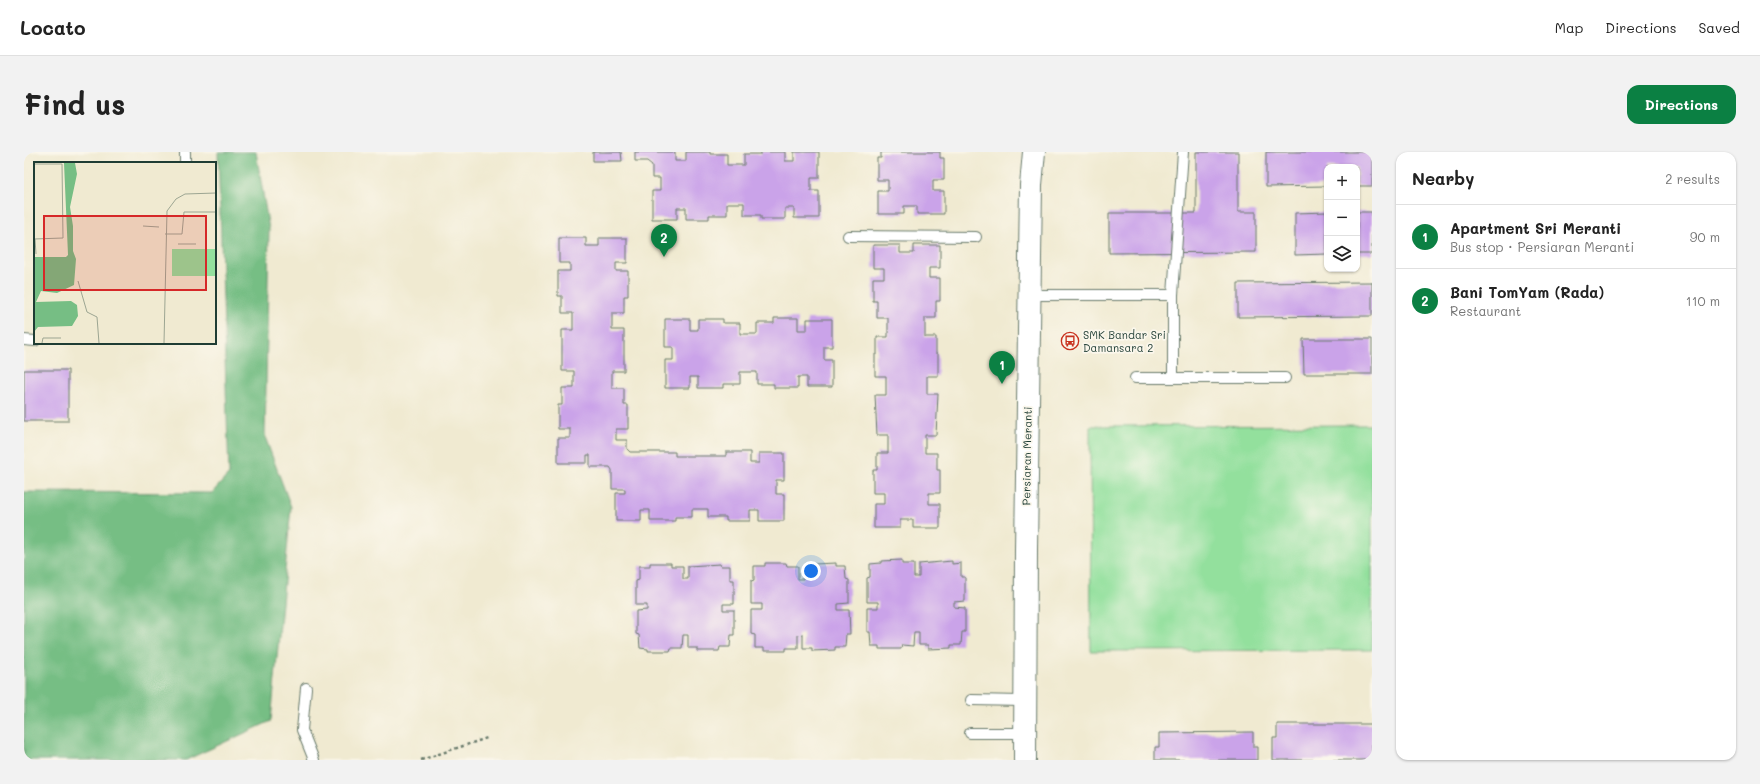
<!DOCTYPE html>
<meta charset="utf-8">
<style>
:root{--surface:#fff;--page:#f2f2f2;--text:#222;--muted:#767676;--line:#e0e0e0;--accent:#0b8043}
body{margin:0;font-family:Mali,sans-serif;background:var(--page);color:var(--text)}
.controls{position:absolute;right:12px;top:12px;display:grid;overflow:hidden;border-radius:8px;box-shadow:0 1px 3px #0004}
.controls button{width:36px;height:36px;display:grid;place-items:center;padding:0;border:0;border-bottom:1px solid var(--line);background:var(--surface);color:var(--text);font:20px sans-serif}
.you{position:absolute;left:787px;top:419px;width:14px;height:14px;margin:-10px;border:3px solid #fff;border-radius:50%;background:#1a73e8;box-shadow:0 0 0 6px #1a73e833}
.badge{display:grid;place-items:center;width:26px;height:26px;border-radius:50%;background:var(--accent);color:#fff;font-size:13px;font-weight:700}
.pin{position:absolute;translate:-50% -33px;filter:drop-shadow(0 1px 2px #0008)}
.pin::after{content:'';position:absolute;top:21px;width:14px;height:12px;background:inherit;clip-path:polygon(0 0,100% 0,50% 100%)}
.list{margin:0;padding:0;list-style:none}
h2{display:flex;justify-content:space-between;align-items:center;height:52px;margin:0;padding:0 16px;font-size:17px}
h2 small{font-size:13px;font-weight:400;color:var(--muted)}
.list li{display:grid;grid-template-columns:26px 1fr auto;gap:12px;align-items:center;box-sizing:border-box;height:64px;padding:0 16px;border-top:1px solid var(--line)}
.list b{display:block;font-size:15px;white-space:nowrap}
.list p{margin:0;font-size:13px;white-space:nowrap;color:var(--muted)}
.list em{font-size:13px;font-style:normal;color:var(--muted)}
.icon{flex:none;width:22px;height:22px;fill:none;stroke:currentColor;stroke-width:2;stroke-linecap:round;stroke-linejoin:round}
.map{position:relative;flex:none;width:1348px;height:608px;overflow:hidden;border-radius:12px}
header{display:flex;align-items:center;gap:24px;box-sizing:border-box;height:56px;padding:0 20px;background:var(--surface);border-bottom:1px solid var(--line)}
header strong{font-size:19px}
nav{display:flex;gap:22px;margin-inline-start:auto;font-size:14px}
.intro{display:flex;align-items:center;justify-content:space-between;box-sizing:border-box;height:96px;padding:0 24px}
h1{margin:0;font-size:28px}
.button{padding:10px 18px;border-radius:12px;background:var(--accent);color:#fff;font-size:14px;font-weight:700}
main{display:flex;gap:24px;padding:0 24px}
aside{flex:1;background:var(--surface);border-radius:12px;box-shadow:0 1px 3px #0004}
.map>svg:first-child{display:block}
</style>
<header>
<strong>Locato</strong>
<nav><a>Map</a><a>Directions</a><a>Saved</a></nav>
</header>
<div class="intro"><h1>Find us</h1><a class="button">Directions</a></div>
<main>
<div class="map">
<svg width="1348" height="608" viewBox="0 0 1348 608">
<rect width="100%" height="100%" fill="#fbf7ec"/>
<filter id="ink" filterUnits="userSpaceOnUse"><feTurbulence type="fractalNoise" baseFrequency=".025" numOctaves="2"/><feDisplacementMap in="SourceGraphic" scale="8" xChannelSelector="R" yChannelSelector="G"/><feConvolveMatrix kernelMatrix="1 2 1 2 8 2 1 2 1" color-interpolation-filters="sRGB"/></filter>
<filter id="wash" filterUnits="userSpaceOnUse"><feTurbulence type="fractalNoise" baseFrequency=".012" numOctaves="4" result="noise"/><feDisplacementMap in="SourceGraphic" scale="16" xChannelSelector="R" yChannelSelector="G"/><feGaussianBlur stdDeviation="0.9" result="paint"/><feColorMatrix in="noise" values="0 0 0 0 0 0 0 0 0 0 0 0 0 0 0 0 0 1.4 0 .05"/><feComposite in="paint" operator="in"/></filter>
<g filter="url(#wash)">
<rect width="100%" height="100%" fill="#f0ead1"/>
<path fill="#93e09d" stroke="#598e68" d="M 1348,273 L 1348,498 L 1067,499 L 1066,274 Z"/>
<path fill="#76be84" stroke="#4a7e5c" d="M 194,0 L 232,0 L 245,77 L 241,285 L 267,355 L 247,569 L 162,608 L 0,608 L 0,340 L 188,341 L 205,322 Z"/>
<g id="blocks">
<path fill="#caa3e9" d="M 569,0 L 597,0 L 598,9 L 569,9 Z
M 611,0 L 651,0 L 651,9 L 662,9 L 662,0 L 686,0 L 686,2 L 703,2 L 703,13 L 720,13 L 720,2 L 737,2 L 737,0 L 761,0 L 761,9 L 770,9 L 770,0 L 795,0 L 795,26 L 787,26 L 787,39 L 795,39 L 795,66 L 770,66 L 770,56 L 761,56 L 761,67 L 737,67 L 737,63 L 720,63 L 720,51 L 703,51 L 703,63 L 685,63 L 685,67 L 662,67 L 662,56 L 653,56 L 653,67 L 628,67 L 628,39 L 636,39 L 636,26 L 628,26 L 628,13 L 623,9 L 611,9 Z
M 857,0 L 916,0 L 916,6 L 920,6 L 920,28 L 909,28 L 909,39 L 920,39 L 920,62 L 893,62 L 893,54 L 880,54 L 880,62 L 854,62 L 854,39 L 864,39 L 864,28 L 853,28 L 853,6 L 857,6 Z
M 1172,0 L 1214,0 L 1214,60 L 1232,60 L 1232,100 L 1085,101 L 1085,61 L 1172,61 Z
M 1242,0 L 1348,0 L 1348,34 L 1333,34 L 1333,15 L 1303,15 L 1303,34 L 1242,35 Z
M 1303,60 L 1303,102 L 1271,103 L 1271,61 Z
M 1333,60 L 1348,60 L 1348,102 L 1333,102 Z
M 535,86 L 562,86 L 562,94 L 575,94 L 575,86 L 603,86 L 603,111 L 592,111 L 592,119 L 604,119 L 604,144 L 600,144 L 600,161 L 588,161 L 588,178 L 600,178 L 600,219 L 588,219 L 588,236 L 600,236 L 600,253 L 604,253 L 604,277 L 592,277 L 592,288 L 603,288 L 603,297 L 606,300 L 651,300 L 651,304 L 702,304 L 702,300 L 726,300 L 726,311 L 735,311 L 735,301 L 760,301 L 760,328 L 752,328 L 752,342 L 760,342 L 760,369 L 735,369 L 735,358 L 726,358 L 726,369 L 702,369 L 702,365 L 684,365 L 684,357 L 668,357 L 668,365 L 651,365 L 651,369 L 626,369 L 626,358 L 617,358 L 617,369 L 592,369 L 592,341 L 601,341 L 601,337 L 588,337 L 588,318 L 586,315 L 566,315 L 566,303 L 563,303 L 563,311 L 534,311 L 534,286 L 546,286 L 546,277 L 534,277 L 534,253 L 538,253 L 538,236 L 550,236 L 550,219 L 538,219 L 538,178 L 549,178 L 549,161 L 538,161 L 538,144 L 534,144 L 534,119 L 546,119 L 546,111 L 535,111 Z
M 849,93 L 876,93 L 876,101 L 890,101 L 890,93 L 916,93 L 916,116 L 905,116 L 905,126 L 916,126 L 916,149 L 912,149 L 912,166 L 901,166 L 901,185 L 912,185 L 912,202 L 914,202 L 914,224 L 903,224 L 903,242 L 914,242 L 912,283 L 901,283 L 901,301 L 913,301 L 913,318 L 916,318 L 916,341 L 905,341 L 905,352 L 916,352 L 916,376 L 889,376 L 889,368 L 876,368 L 876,376 L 850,376 L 850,352 L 860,352 L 860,341 L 849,341 L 849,318 L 853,318 L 853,301 L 864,301 L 864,283 L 853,283 L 851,243 L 862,243 L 862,224 L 851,224 L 851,202 L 853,202 L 853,185 L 864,185 L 864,166 L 853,166 L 853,149 L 849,149 L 849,126 L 860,126 L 860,116 L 849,116 Z
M 1348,130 L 1348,164 L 1214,165 L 1214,131 Z
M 750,166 L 774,166 L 774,178 L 783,178 L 783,167 L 808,167 L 808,195 L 800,195 L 800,208 L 808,208 L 808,235 L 783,235 L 783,225 L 774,225 L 774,236 L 750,236 L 750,232 L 733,232 L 733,220 L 716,220 L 716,232 L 699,232 L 699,236 L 674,236 L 674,225 L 666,225 L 666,236 L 641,236 L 641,208 L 649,208 L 649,195 L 641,195 L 641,167 L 666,167 L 666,178 L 674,178 L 674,167 L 699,167 L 699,171 L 716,171 L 716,182 L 733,182 L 733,171 L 750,171 Z
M 1279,187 L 1348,187 L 1348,222 L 1280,222 Z
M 0,218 L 44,218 L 44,269 L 0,269 Z
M 878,408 L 878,412 L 890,412 L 890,425 L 895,425 L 895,412 L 928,409 L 928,412 L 937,411 L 937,425 L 941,425 L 941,449 L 930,450 L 930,455 L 941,456 L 941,480 L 938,480 L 937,493 L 927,493 L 927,496 L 904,497 L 904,493 L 895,493 L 895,480 L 890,480 L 889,494 L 878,493 L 877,497 L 855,497 L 855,494 L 847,494 L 846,480 L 843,480 L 843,456 L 854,456 L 854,450 L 843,450 L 843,426 L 846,425 L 846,412 L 857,411 L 857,409 Z
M 626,411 L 647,411 L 647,414 L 659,414 L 659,427 L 664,427 L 664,414 L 696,412 L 697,414 L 706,414 L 706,428 L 710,428 L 710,452 L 699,452 L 699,458 L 710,458 L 710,483 L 707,483 L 706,495 L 696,495 L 695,499 L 673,499 L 673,496 L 664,496 L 664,483 L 659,483 L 658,496 L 647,496 L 646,499 L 624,499 L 624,497 L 616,496 L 615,483 L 612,482 L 612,459 L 623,458 L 623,453 L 612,453 L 612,429 L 615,428 L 615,414 L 626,414 Z
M 741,411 L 762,411 L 763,414 L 774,414 L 774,427 L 779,427 L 779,414 L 790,414 L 790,412 L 812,411 L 812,414 L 821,414 L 822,427 L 825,428 L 825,451 L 814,452 L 814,458 L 825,458 L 826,482 L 822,482 L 821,495 L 811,495 L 811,498 L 788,499 L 788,496 L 779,496 L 779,482 L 774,483 L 774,496 L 762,496 L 762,499 L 740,499 L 740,496 L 731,496 L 731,483 L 727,482 L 727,458 L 738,458 L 738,452 L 727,452 L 727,429 L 730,428 L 730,414 L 741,414 Z
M 1253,572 L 1348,572 L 1348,608 L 1249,608 L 1249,586 L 1253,586 Z
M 1229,580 L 1229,595 L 1233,595 L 1233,608 L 1131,608 L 1131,595 L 1135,595 L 1135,581 Z"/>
</g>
</g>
<g filter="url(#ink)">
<use href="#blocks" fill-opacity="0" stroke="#687a6b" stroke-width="1"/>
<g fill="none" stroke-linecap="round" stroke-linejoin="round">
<defs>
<path id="lane" d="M 161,0 L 161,11
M 824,84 L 952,85
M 1006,143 L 1149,143 L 1159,0
M 0,188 L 11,189
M 1149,225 L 1149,143
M 1111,226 L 1261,226
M 282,536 L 278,578 L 290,608
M 947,548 L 1001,549
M 946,581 L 1001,581"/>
<path id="secondary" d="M 1001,608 L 1002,398 L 1007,33 L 1010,0"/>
</defs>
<use href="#lane" stroke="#687a6b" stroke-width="12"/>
<use href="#secondary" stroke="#687a6b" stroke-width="24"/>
<path stroke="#687a6b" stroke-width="2.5" stroke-dasharray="3 3" stroke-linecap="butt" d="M 397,608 L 463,586"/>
<use href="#lane" stroke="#fff" stroke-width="10"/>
<use href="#secondary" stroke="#fff" stroke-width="22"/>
</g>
</g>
<defs>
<symbol id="bus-ring" viewBox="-11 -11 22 22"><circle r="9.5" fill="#fbf7ec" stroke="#c8321e" stroke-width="1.5"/><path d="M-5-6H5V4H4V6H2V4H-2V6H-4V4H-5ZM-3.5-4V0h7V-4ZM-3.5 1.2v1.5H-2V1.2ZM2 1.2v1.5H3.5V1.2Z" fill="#c8321e"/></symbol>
</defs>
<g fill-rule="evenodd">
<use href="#bus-ring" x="1036" y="179" width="20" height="20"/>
</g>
<g text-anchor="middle" stroke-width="3.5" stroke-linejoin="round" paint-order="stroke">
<g font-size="11" fill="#1f3d34" stroke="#fbf7ec" text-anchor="start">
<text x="1059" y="187">SMK Bandar Sri<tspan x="1059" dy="13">Damansara 2</tspan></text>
</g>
<g font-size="11" fill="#1f3d34" stroke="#fbf7ec">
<text transform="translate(1003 304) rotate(-89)" y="4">Persiaran Meranti</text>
</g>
</g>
<g transform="translate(10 10)">
<rect width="182" height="182" fill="#f0ead1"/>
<path d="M 138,87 L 182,87 L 182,114 L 138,114 Z" fill="#93e09d"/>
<path d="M 30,1 L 41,1 L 43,12 L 36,45 L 39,64 L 39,89 L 42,97 L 40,123 L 23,131 L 7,129 L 2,140 L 37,139 L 43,143 L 44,154 L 38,164 L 4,165 L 0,170 L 0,95 L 32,95 L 34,93 Z" fill="#76be84"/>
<path fill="none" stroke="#9ca592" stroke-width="1" d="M 0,2 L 28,2 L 29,76 L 0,77M 109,64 L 125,65M 131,72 L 148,72 L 150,50 L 182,50M 1,77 L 2,92M 144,82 L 162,82M 44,119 L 53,150 L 63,155 L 65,181M 8,181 L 9,176 L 27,176M 130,181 L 133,49 L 142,37 L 151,32 L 182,31"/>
<path fill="#d62828" fill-opacity="0.15" stroke="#d62828" stroke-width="2" d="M 10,54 L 172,54 L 172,128 L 10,128 Z"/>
<rect width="182" height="182" fill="none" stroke="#1f3d34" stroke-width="2"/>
</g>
</svg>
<div class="controls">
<button>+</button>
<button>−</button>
<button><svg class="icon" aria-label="layers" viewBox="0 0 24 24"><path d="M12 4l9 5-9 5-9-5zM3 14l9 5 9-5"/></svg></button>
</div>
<div class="you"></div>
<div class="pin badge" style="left:978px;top:232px">1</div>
<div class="pin badge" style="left:640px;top:105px">2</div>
</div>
<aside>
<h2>Nearby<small>2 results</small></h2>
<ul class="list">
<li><span class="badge">1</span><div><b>Apartment Sri Meranti</b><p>Bus stop · Persiaran Meranti</p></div><em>90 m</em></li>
<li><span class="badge">2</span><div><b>Bani TomYam (Rada)</b><p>Restaurant</p></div><em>110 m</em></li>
</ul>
</aside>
</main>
